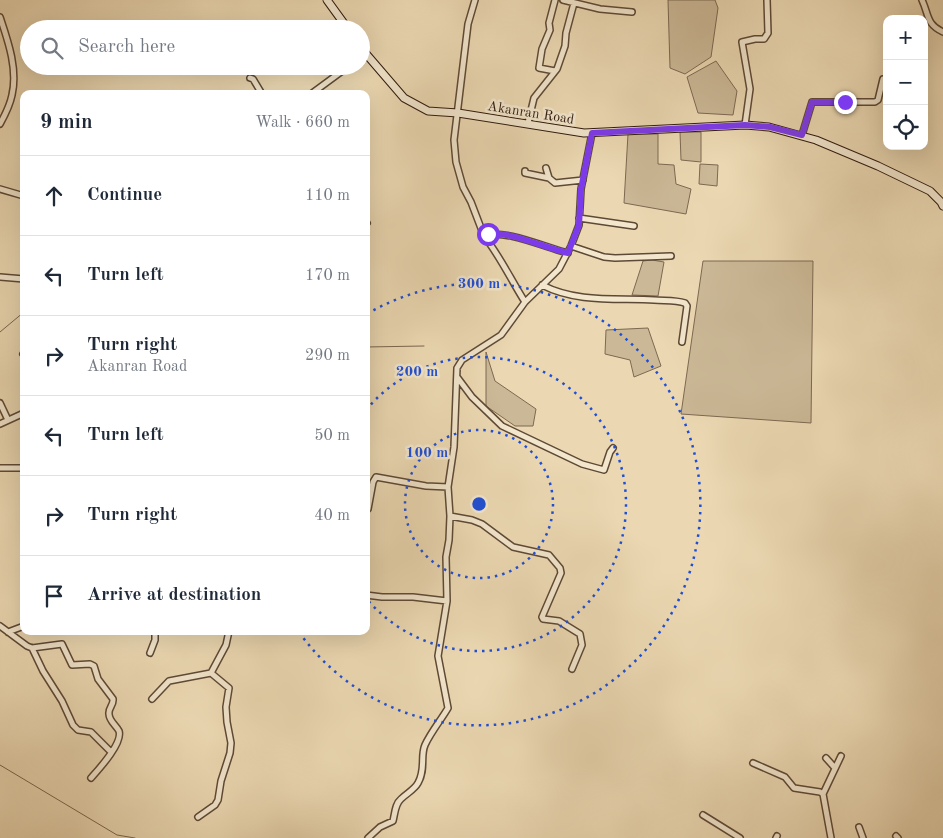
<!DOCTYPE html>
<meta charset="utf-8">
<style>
:root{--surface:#fff;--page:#f2f2f3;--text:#1f2937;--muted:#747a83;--line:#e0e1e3}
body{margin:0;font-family:"Old Standard TT",serif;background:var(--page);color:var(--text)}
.controls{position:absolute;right:15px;top:15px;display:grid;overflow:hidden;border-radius:10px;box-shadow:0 5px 20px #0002}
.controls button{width:45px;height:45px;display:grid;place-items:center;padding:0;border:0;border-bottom:1px solid var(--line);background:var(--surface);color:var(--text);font:25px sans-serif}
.stop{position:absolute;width:15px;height:15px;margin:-11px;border:4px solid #7c3aed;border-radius:50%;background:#fff}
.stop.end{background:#7c3aed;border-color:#fff;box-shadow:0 1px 5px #0008}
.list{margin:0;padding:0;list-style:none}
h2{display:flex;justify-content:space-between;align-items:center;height:65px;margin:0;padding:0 20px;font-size:21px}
h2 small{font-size:16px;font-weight:400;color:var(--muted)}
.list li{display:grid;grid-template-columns:32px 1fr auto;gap:15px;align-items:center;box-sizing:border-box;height:80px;padding:0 20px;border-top:1px solid var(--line)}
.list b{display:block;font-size:19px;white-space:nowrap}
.list p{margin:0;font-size:16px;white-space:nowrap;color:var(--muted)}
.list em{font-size:16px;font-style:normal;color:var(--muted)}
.icon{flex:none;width:28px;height:28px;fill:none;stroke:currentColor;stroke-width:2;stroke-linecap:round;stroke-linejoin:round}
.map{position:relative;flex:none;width:943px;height:838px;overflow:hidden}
.search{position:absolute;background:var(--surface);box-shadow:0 5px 20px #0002;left:20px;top:20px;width:350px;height:55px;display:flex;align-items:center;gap:12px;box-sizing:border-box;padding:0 18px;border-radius:28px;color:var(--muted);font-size:19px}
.panel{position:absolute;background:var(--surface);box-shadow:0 5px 20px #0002;left:20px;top:90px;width:350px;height:545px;border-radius:10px}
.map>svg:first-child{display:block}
</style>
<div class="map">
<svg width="943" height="838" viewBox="0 0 943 838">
<rect width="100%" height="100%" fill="#ebd8b2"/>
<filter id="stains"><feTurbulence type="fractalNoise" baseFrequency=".004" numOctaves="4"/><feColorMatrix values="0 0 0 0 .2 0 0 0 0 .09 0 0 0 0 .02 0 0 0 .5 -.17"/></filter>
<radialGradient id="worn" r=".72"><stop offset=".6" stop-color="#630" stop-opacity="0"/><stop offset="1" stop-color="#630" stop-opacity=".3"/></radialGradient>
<path fill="#cbb896" stroke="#7d6852" d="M 668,0 L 715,0 L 718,8 L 711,57 L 685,74 L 670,68 Z
M 716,61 L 737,91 L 733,115 L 698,113 L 687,77 Z
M 680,132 L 701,132 L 701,162 L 681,160 Z
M 628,134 L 658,134 L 658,164 L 674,165 L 676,184 L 691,189 L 686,214 L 624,203 Z
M 700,164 L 718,165 L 717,186 L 699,184 Z
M 652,260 L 664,262 L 658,296 L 632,295 L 643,261 Z
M 703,261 L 813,261 L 811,423 L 681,414 Z
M 648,328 L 661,366 L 634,377 L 630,360 L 605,354 L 606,330 Z
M 486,352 L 495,381 L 536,409 L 533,426 L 515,426 L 486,406 Z"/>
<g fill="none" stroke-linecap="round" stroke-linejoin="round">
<path stroke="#79654e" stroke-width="1" d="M 0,332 L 24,312
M 366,347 L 424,346
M 0,765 L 117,835 L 135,838"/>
<defs>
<path id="minor" d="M 475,0 L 468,24 L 454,140 L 456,162 L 463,187 L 471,202 L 484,236
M 555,0 L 549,23 L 550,30 L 542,49 L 539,68 L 555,71
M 563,0 L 600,9 L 632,12
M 922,0 C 929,15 926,24 943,32
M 0,17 C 8,41 18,69 12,95 C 10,105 5,115 0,124
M 250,78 L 253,79 L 262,94
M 311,94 L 349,66
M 528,123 L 534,98 L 557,69 L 565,46 L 566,33 L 574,3
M 745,125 L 750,89 L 742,42 L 755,39 L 764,39 L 768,33 L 767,0
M 802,135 L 812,102 L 875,102 L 878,100 L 883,79
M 546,168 L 549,178 L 555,183 L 583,180
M 525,171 L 525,173 L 549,178
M 0,189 L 24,196
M 579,218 L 634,226
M 366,222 L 367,223
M 571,246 L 604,257 L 615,258 L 671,256
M 0,277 L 24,279
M 542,285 C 577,303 616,298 654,300 C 664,301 675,300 685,303 L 687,306 L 682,342
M 525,302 C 511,280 500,256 484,236 C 503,228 547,248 568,253
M 23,354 L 24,355
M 457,377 L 472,397 L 502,426 L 582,464 L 604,470 L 610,452 L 613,448
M 0,403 L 8,420
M 0,424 L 24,413
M 0,468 L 24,468
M 366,511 L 368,509 L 373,482 L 376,477 L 426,486 L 448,487
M 450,516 L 472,520 L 482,524 L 513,547 L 549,555 L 560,568 L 561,573 L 542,617 L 543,619 L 559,621 L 580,634 L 582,645 L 572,669
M 366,595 L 382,597 L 413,597 L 447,601
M 0,626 L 27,646 L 32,648 L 62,644 L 72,665 L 90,664 L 94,666 L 98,679 L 113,699 C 114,705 108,708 109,714 C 109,721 116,725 119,731 C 123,743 99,769 91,778
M 8,632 L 24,626
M 32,648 L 43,671 L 62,701 L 73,725 L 78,730 L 91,732 L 111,752
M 150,653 L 155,640 L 155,631
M 152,699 L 169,681 L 211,673
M 826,758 L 835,768
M 753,763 L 785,777 L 794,788 L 820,792 L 823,794 L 831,838
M 823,794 L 841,756
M 703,815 L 740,838
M 198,817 L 215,805 L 218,800 L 221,781 L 230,753 L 231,743 L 227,722 L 226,707 L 229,688 L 211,673 L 226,645 L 229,631
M 859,827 L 863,838
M 896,836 L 898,838
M 368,838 L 380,827 L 393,821 C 395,813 395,804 401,799 C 407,793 414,790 418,783 C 426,769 420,756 425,745 C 431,732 441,720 448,708 L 438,656 L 447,601 L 446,557 L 449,540 L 450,516 L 448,487 L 454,447 L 457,368 L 462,360 L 501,335 L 525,302 L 559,269 L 571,246 L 579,225 L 581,189 L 592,133
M 776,838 L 777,836"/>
<path id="secondary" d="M 327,0 L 348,29
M 361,48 L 404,98 L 428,111 L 458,113 L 584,133 L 745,125 L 769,127 L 816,140 L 878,166 L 930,191 L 941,202 L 943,206"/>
</defs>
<use href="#minor" stroke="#5e4936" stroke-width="8"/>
<use href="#secondary" stroke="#2f190d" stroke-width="9"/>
<use href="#minor" stroke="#f2e6cd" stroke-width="5"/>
<use href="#secondary" stroke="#f2e6cd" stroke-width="7"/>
</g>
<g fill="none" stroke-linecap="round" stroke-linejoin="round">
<path stroke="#7c3aed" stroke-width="6" d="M 488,234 C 511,231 544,248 568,253 L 579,225 L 581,189 L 592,133 L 745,125 L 770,127 L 802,135 L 812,102 L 845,102"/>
</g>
<g fill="none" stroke="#1d4ed8" stroke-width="2.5" stroke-dasharray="2.5 5">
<circle cx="479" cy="504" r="74"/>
<path d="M366 410A147 147 0 1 1 366 598"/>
<path d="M367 314A221 221 0 1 1 299 632"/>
</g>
<g text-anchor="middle" stroke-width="5" stroke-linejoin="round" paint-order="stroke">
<g font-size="14" fill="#2f190d" stroke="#f2e6cd">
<text transform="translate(531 112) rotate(9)" y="5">Akanran Road</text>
</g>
</g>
<circle cx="479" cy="504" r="8" fill="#1d4ed8" stroke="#f2e6cd" stroke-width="2.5"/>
<g font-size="15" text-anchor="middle" font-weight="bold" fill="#1d4ed8" stroke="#f2e6cd" stroke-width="5" stroke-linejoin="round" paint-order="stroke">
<text x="479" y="288">300 m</text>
<text x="417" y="376">200 m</text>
<text x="427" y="457">100 m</text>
</g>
<rect width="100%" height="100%" filter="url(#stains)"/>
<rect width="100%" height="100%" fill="url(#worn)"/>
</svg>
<div class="controls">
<button>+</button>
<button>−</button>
<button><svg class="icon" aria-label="locate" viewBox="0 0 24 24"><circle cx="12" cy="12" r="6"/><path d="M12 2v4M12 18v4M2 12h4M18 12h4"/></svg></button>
</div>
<div class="stop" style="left:488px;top:234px"></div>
<div class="stop end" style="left:845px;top:102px"></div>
<div class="search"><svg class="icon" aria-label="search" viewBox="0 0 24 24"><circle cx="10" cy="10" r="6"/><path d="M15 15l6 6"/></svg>Search here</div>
<section class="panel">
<h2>9 min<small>Walk · 660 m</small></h2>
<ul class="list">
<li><svg class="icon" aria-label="ahead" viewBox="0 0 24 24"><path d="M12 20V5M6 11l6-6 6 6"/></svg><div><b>Continue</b></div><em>110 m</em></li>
<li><svg class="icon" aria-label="left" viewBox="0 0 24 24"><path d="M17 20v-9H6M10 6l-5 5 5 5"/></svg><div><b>Turn left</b></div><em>170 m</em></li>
<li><svg class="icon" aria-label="right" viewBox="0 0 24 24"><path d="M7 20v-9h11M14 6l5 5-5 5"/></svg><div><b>Turn right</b><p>Akanran Road</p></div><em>290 m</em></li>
<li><svg class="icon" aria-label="left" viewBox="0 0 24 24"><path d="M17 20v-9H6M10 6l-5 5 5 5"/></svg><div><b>Turn left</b></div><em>50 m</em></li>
<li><svg class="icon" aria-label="right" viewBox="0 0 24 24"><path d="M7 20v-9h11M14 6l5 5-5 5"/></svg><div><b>Turn right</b></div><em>40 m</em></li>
<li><svg class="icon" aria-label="arrive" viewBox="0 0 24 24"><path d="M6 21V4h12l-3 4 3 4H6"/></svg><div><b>Arrive at destination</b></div></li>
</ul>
</section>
</div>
